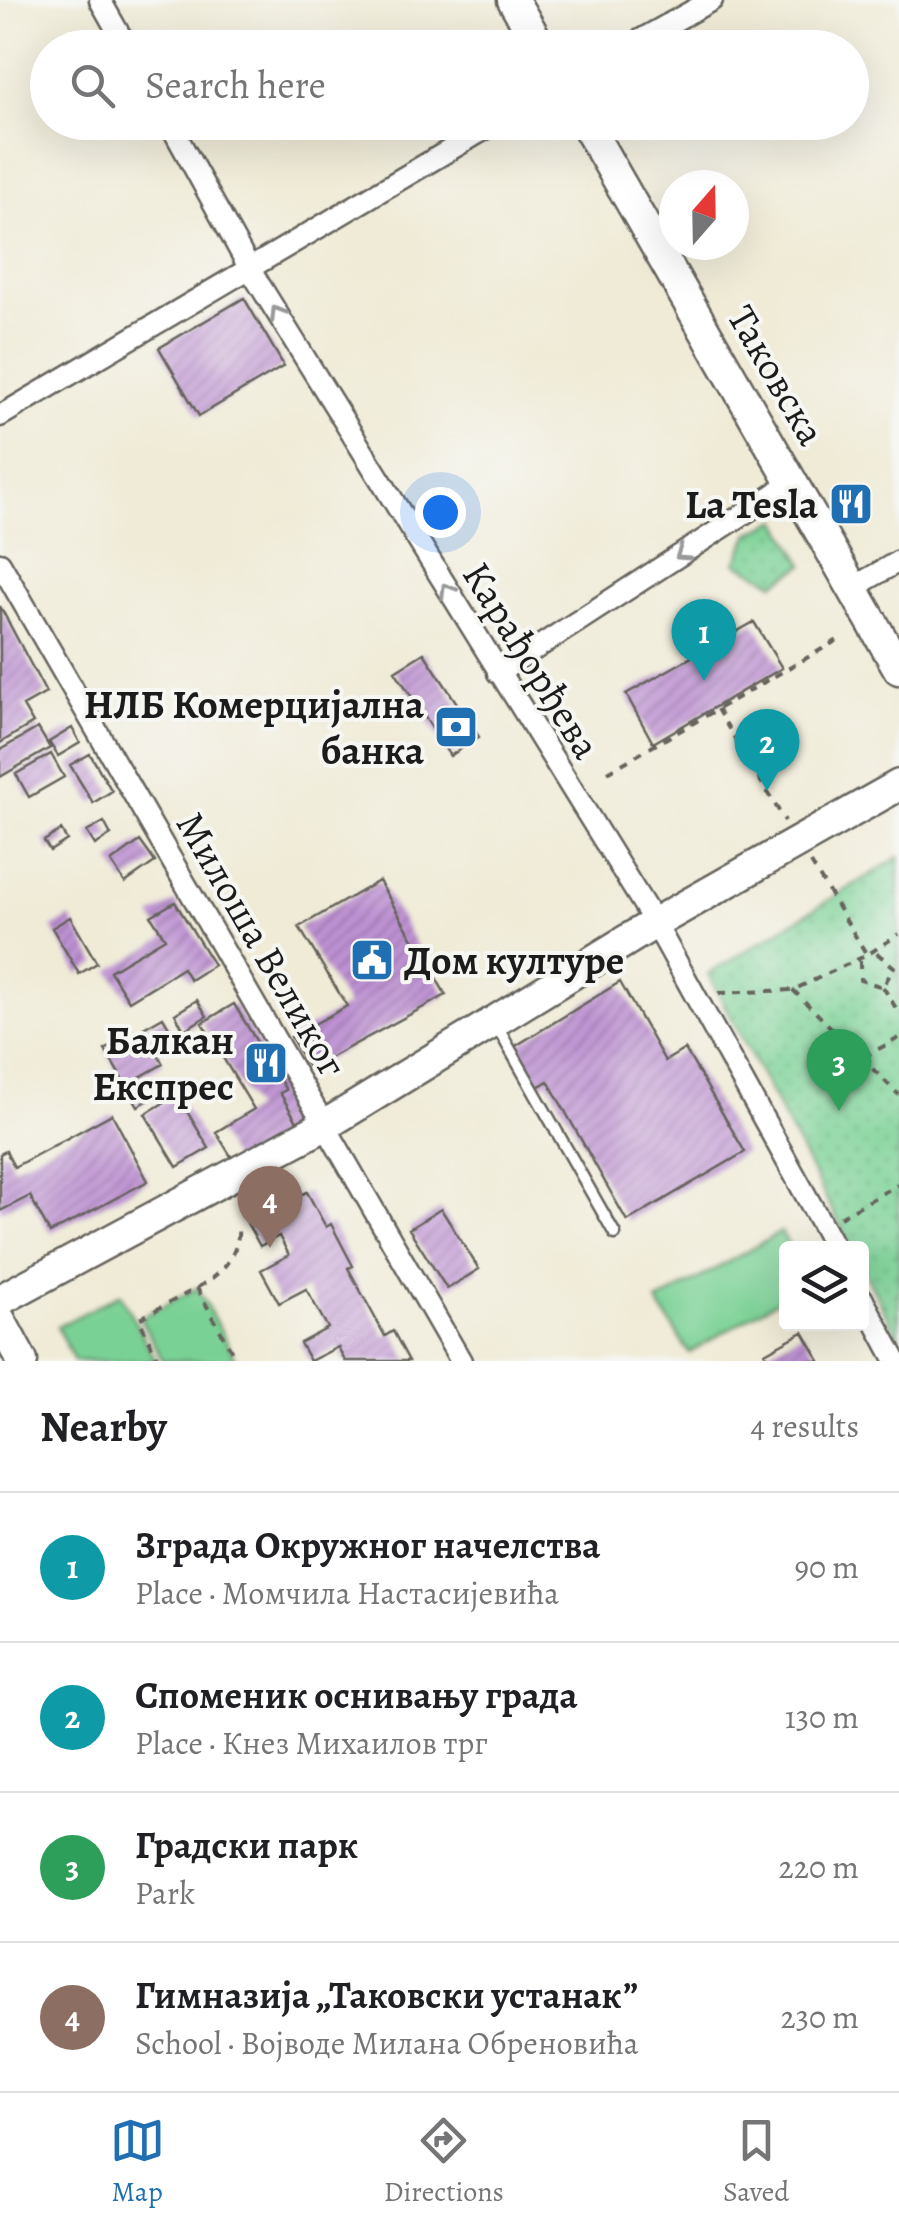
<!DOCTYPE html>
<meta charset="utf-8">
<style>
:root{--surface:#fff;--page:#f2f2f2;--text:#202124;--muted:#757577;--line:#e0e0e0;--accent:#1f6fb2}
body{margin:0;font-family:Alegreya,serif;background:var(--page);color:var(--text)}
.controls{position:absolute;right:30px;bottom:30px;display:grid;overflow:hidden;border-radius:10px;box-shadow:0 10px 40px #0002}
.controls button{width:90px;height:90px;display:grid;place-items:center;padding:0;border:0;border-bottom:2px solid var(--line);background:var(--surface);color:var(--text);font:50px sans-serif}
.compass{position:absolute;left:659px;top:170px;width:90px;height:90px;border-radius:50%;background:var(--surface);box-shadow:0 10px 40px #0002;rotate:20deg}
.you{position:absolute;left:440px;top:512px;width:35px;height:35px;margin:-25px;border:8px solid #fff;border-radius:50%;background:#1a73e8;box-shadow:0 0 0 15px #1a73e833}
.badge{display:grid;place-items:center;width:65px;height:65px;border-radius:50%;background:var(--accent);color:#fff;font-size:32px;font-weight:700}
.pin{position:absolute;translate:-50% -82px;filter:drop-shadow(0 2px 5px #0008)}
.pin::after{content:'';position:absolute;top:52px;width:35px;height:30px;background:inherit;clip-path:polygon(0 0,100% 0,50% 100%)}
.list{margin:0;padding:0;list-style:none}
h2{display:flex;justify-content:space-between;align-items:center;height:130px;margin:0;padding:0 40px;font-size:42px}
h2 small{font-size:32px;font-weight:400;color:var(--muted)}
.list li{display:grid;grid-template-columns:65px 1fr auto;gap:30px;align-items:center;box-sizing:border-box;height:150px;padding:0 40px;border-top:2px solid var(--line)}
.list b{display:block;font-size:38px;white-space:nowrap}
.list p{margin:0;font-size:32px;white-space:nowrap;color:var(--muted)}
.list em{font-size:32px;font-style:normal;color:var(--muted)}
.icon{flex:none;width:55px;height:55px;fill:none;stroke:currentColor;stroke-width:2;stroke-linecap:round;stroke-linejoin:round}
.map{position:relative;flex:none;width:899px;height:1361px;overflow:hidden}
.search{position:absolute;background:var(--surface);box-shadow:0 10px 40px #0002;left:30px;right:30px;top:30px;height:110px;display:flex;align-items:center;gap:25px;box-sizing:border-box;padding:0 35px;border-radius:55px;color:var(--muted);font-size:38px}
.sheet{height:730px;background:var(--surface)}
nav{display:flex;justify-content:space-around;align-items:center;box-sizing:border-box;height:140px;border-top:2px solid var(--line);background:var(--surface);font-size:28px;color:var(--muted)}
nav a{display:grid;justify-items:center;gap:5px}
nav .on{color:var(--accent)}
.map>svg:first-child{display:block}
</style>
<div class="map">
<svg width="899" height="1361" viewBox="0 0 899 1361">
<defs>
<pattern id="park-dots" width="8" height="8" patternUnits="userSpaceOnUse" patternTransform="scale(2.5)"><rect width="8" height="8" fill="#7ad195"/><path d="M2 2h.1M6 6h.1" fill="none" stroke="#69b380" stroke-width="1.8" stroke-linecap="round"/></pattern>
<pattern id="building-hatch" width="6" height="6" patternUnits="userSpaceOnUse" patternTransform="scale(2.5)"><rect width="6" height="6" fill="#be92d3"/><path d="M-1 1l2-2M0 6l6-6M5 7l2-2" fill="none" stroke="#9a76aa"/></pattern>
</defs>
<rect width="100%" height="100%" fill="#f6f6f2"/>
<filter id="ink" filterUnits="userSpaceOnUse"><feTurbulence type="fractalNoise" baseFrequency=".01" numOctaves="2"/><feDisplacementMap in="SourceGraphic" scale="20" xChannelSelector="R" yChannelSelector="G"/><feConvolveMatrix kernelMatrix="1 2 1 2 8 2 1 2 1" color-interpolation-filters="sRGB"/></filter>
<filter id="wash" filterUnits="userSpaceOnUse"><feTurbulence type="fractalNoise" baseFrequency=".0048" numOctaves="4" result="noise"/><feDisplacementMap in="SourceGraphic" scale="40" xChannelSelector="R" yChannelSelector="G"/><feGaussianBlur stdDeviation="2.25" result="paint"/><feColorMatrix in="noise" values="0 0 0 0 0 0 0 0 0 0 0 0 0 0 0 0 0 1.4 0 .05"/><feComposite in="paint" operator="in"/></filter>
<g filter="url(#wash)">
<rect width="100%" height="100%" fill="#f0ebd7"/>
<path fill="#7ad195" stroke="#4b7658" stroke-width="2.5" d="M 781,1232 L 791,1248 L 786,1248 L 786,1295 L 689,1353 L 657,1302 Z
M 197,1288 L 237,1361 L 163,1361 L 140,1318 Z
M 120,1294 L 156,1361 L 74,1361 L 57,1327 Z"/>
<path fill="url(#park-dots)" stroke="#4b7658" stroke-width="2.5" d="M 778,520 L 804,565 L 775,583 L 736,563 L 750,533 Z
M 899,857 L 899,1339 L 862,1267 L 862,1248 L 852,1248 L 708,974 Z"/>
<g id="blocks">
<path fill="url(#building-hatch)" d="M 244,298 L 284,366 L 199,416 L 159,348 Z
M 0,606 L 46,693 L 23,706 L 33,723 L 0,743 Z
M 754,622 L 782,668 L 653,743 L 626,694 Z
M 424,653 L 479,737 L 450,756 L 395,671 Z
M 38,728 L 50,748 L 0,777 L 0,750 Z
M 72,728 L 80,743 L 58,756 L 49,742 Z
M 51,754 L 64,777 L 29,797 L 16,774 Z
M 90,754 L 112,791 L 93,803 L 70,765 Z
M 104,822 L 111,835 L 95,845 L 87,832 Z
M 61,830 L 67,840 L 50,851 L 44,841 Z
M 140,841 L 155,862 L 125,883 L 111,862 Z
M 379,881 L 446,995 L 309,1069 L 291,1037 L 347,1006 L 299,927 Z
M 175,902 L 214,965 L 190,980 L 183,968 L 129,1001 L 110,971 L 165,938 L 151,916 Z
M 70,917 L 97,963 L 79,974 L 52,928 Z
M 620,982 L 665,1061 L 685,1049 L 745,1152 L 627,1221 L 548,1081 L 536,1088 L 514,1047 Z
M 197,1000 L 207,1016 L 184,1030 L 175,1014 Z
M 234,1004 L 286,1090 L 280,1093 L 299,1125 L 235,1163 L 216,1132 L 254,1109 L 202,1023 Z
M 163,1017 L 177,1041 L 157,1053 L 163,1064 L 140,1077 L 152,1098 L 138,1106 L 105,1050 Z
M 177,1095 L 209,1148 L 177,1167 L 145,1114 Z
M 112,1114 L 148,1181 L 50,1233 L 30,1196 L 0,1211 L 0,1154 L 6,1151 L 14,1167 Z
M 307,1192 L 326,1227 L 331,1224 L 353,1266 L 348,1268 L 385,1336 L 393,1331 L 409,1361 L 345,1361 L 338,1347 L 310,1361 L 300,1343 L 328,1328 L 306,1289 L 279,1303 L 261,1270 L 289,1255 L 279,1236 L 260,1246 L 247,1223 Z
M 441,1209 L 479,1269 L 447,1289 L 409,1229 Z
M 803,1332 L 820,1361 L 770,1361 L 765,1353 Z"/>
</g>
</g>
<g filter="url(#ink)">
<use href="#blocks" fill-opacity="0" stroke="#66645d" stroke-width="2.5"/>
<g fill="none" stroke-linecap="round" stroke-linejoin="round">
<defs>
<path id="lane" d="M 495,1023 L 615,1234"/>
<path id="street" d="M 100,0 L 127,48
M 626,48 L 712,0
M 169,122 L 251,271 L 655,923 L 835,1248
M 0,416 L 497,122
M 0,563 L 461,1361
M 854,587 L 899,561
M 498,673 L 793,482
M 862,1298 L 896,1361"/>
<path id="secondary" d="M 513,0 L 541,48
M 585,122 L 899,669
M 0,1300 L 327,1124 L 655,923 L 899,785
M 0,1320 L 22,1361"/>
</defs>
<use href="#lane" stroke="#66645d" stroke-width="15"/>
<use href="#street" stroke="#66645d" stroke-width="25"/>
<use href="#secondary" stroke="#66645d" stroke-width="35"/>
<path stroke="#66645d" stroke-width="4" stroke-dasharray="8 8" stroke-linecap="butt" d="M 717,709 L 785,821
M 608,772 L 843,637
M 811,863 L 867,955
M 860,961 L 860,980 L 883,987 L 894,967 L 874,951
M 883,987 L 899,1013
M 793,990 L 899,1095
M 719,993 L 793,990 L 867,955 L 899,934
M 864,1057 L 899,1038
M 840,1217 L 899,1184
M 198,1287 C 222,1274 241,1253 238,1224
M 159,1361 L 139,1319 L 197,1288 L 237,1361"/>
<use href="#lane" stroke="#fff" stroke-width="10"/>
<use href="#street" stroke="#fff" stroke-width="20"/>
<use href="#secondary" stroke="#fff" stroke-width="30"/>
</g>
<defs><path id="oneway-chevron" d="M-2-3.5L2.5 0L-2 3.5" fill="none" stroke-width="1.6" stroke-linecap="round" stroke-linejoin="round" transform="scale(2.5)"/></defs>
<g stroke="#999">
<use href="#oneway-chevron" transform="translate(277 313) rotate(-122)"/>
<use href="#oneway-chevron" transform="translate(682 554) rotate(147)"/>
<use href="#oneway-chevron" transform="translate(447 590) rotate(-122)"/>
</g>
</g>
<defs>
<symbol id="restaurant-square" viewBox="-11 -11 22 22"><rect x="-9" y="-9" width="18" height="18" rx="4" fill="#1f6fb2" stroke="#f6f6f2"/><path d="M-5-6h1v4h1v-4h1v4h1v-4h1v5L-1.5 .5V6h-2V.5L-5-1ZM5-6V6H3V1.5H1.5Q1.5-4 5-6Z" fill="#fff"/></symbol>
<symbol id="bank-square" viewBox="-11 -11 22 22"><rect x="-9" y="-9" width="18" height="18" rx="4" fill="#1f6fb2" stroke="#f6f6f2"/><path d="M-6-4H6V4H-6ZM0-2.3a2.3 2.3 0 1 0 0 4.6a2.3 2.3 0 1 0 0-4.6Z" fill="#fff"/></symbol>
<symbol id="civic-square" viewBox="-11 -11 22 22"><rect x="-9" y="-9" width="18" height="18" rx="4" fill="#1f6fb2" stroke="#f6f6f2"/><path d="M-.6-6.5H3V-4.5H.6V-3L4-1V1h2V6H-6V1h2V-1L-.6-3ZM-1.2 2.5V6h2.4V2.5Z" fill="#fff"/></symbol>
</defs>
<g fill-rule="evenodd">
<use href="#restaurant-square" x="826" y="479" width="50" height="50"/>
<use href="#bank-square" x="431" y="702" width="50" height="50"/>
<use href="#civic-square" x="347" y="935" width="50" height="50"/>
<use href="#restaurant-square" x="241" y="1038" width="50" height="50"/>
</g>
<g text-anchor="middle" stroke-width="8" stroke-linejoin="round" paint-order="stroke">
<g font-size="40" fill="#1c1c1c" stroke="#f6f6f2">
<text transform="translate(777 375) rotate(60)" y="14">Таковска</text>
<text transform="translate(532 660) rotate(58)" y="14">Карађорђева</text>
<text transform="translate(262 944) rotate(60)" y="14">Милоша Великог</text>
</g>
<g font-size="40" font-weight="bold" fill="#1c1c1c" stroke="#f6f6f2" text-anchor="end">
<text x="818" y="518">La Tesla</text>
<text x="424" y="718">НЛБ Комерцијална<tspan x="424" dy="46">банка</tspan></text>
<text x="404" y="974" text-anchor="start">Дом културе</text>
<text x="234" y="1054">Балкан<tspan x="234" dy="46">Експрес</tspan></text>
</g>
</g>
</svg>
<div class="controls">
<button><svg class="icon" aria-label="layers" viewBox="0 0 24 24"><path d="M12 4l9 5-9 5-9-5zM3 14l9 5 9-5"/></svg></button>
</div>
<svg class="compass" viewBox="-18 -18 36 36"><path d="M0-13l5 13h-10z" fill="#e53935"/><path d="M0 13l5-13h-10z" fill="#757577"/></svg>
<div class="you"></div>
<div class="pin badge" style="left:704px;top:681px;background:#0f9aa8">1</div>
<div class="pin badge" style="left:767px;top:791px;background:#0f9aa8">2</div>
<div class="pin badge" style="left:839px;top:1111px;background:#2e9e5b">3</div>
<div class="pin badge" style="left:270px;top:1248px;background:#8d6e63">4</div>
<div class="search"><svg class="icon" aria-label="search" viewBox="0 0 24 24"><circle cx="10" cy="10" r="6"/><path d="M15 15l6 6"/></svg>Search here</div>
</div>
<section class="sheet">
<h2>Nearby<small>4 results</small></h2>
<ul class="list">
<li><span class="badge" style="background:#0f9aa8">1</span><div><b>Зграда Окружног начелства</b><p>Place · Момчила Настасијевића</p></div><em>90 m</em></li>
<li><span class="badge" style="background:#0f9aa8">2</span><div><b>Споменик оснивању града</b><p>Place · Кнез Михаилов трг</p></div><em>130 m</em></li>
<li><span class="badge" style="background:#2e9e5b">3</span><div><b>Градски парк</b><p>Park</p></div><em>220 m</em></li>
<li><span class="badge" style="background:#8d6e63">4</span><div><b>Гимназија „Таковски устанак”</b><p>School · Војводе Милана Обреновића</p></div><em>230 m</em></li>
</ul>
</section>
<nav>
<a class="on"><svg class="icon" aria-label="map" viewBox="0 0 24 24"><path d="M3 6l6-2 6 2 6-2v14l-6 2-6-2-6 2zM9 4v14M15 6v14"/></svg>Map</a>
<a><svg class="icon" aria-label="directions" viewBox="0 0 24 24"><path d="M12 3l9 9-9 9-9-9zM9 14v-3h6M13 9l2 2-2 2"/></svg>Directions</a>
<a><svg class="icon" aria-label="saved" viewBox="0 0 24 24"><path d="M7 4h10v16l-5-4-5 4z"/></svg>Saved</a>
</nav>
